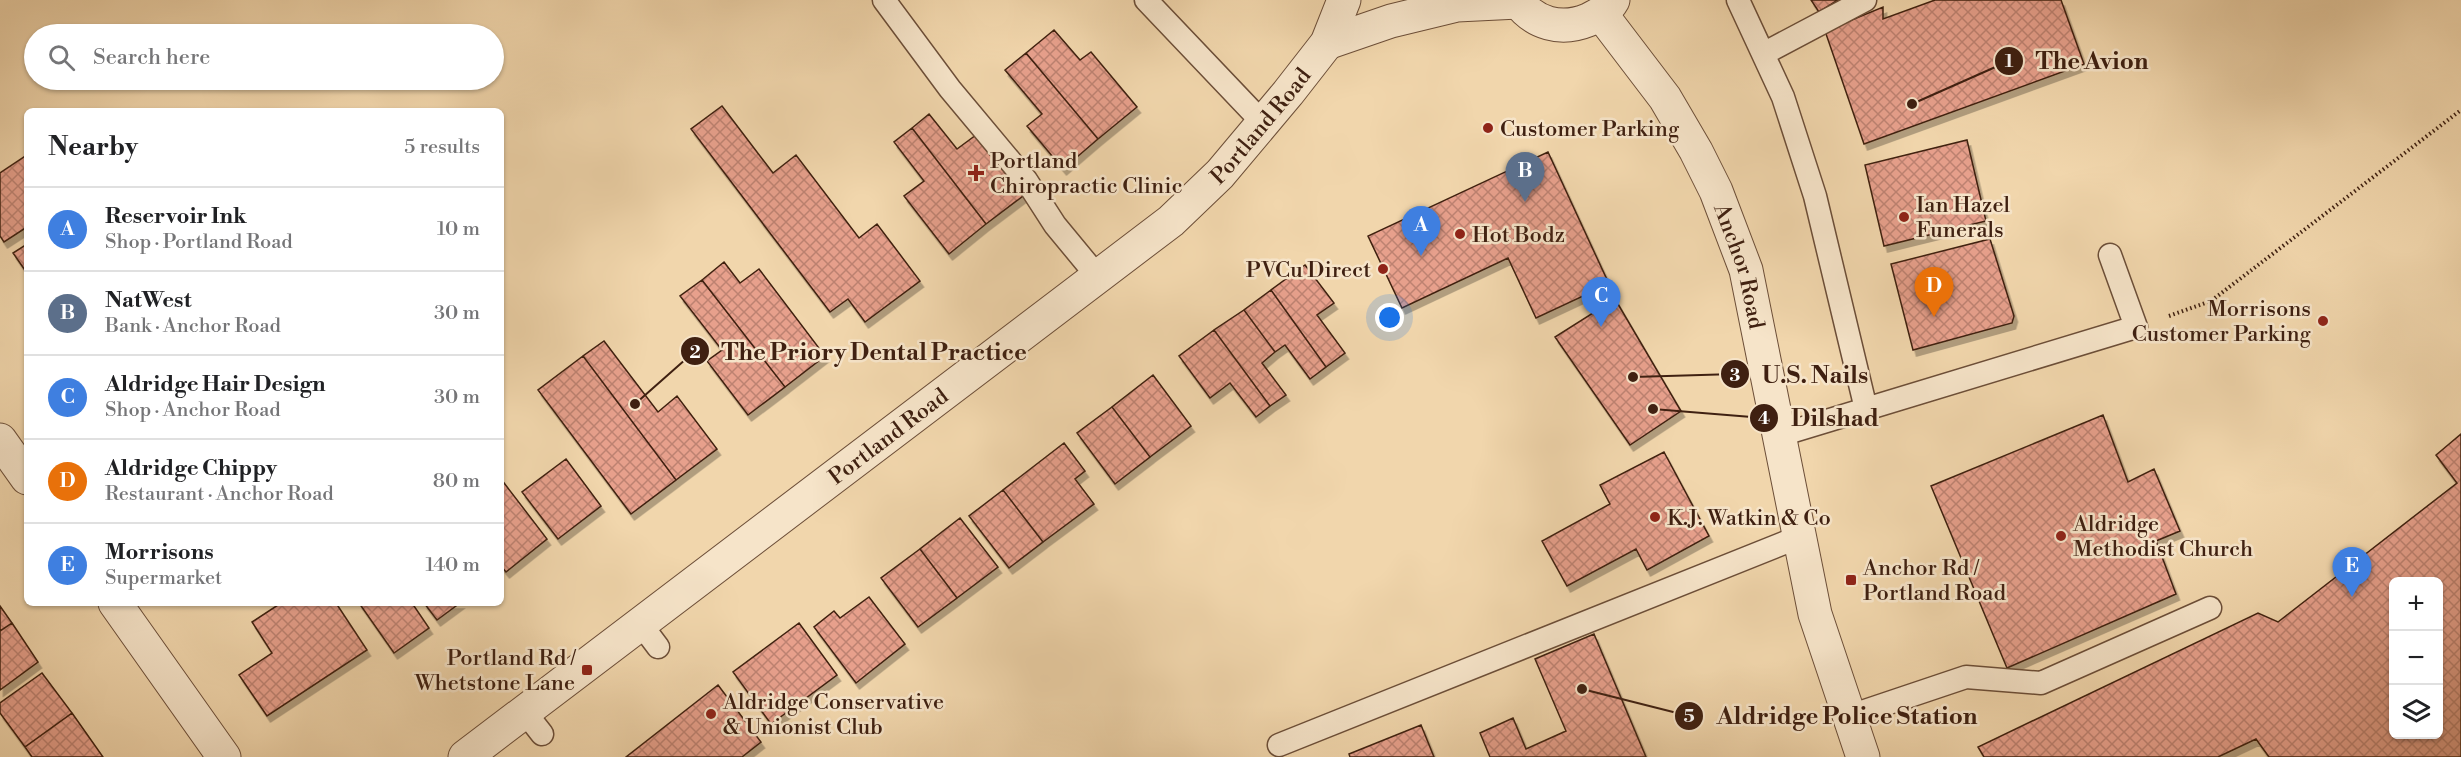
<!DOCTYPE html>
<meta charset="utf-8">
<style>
:root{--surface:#fff;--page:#f2f2f2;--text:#202124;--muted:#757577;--line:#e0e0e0;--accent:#b45309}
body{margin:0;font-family:"Libre Bodoni",serif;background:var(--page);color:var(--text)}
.controls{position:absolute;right:18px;bottom:18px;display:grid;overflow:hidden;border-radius:9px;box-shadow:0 2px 4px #0004}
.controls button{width:54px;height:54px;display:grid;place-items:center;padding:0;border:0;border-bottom:2px solid var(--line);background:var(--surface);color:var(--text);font:30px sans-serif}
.you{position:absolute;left:1390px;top:318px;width:21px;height:21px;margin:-15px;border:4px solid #fff;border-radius:50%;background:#1a73e8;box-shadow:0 0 0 9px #1a73e833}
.badge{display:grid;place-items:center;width:39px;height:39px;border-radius:50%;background:var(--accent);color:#fff;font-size:20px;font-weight:700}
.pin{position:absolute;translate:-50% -50px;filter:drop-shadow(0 2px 3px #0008)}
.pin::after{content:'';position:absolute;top:32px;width:21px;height:18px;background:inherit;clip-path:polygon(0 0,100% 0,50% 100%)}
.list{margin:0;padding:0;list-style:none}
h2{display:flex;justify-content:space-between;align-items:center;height:78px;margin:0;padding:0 24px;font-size:26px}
h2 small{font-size:20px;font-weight:400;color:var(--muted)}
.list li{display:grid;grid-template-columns:39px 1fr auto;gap:18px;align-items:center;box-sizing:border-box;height:84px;padding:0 24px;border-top:2px solid var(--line)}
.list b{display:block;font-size:22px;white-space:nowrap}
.list p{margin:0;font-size:20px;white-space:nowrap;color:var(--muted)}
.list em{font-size:20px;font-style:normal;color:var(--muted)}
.icon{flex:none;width:33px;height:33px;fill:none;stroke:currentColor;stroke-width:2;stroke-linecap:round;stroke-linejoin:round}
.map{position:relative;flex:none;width:2461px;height:757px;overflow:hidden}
.search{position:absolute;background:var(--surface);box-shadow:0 2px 4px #0004;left:24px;top:24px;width:480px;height:66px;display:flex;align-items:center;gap:15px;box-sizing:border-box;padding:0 21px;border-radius:33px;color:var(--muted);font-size:22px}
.panel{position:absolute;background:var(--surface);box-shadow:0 2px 4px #0004;left:24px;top:108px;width:480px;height:498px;border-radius:9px}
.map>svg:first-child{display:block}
</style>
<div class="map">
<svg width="2461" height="757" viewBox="0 0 2461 757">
<defs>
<pattern id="building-cross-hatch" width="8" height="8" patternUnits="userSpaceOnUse" patternTransform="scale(1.5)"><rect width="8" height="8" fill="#e7a08c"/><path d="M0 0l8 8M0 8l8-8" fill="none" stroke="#bd8271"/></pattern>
<filter id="shadow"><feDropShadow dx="3.5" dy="6" stdDeviation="0" flood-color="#0004"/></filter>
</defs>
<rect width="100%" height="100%" fill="#f1d6ac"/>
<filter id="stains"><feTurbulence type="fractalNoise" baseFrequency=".00333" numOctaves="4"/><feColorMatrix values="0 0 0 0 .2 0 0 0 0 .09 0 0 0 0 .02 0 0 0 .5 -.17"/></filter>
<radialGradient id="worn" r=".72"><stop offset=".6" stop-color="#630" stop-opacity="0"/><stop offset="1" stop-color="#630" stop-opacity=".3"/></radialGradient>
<path fill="url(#building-cross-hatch)" stroke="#3f2011" stroke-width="1.5" fill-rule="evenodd" filter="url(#shadow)" d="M 1811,0 L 1838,0 L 1819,12 Z
M 1935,0 L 2061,0 L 2084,64 L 1864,144 L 1825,31 L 1883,7 L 1883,19 Z
M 1054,30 L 1080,60 L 1091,52 L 1137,107 L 1098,139 L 1026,53 Z
M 1026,53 L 1098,139 L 1063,169 L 1027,126 L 1042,114 L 1005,70 Z
M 722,106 L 773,173 L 796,155 L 859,238 L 877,224 L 920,281 L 865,322 L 848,299 L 830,312 L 691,129 Z
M 929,114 L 957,149 L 976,135 L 1023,196 L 986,224 L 912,128 Z
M 912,128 L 986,224 L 949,254 L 904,196 L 924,181 L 894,142 Z
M 1967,140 L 1986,221 L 1884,246 L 1865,165 Z
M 1548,152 L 1609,284 L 1536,318 L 1508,258 L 1402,308 L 1368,236 Z
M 27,155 L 27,227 L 4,242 L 0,236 L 0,173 Z
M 1990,239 L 2014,316 L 2012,323 L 1913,350 L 1891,264 Z
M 27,244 L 27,273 L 13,253 Z
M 724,262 L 740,283 L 759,269 L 825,356 L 785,387 L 702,280 Z
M 1305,265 L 1334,303 L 1317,315 L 1345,353 L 1326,367 L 1271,290 Z
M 702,280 L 785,387 L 748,415 L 707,361 L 722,350 L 680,296 Z
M 1271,290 L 1326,367 L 1310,379 L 1285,345 L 1275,352 L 1244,310 Z
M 1615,299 L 1681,411 L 1630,445 L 1555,337 Z
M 1244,310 L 1275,352 L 1262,363 L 1286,395 L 1270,406 L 1214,330 Z
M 1214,330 L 1270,406 L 1256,417 L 1230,383 L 1210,398 L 1179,356 Z
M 604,341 L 658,412 L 677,396 L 717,449 L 676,480 L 583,356 Z
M 583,356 L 676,480 L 631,514 L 538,390 Z
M 1153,375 L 1191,426 L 1150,457 L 1112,407 Z
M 1112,407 L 1150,457 L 1115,484 L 1077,433 Z
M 2103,415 L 2128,482 L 2154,469 L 2180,531 L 2156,541 L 2176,594 L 2007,668 L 1931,486 Z
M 2461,434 L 2461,757 L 2269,757 L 2256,739 L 2218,757 L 1984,757 L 1978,747 L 2258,613 L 2278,622 L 2457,483 L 2436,455 ZM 2394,582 L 2438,582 L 2438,734 L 2394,734 Z
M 1064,443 L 1085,471 L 1075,479 L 1094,504 L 1043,542 L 1003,490 Z
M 1664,452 L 1709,536 L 1647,570 L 1636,549 L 1567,586 L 1542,541 L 1610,504 L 1600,485 Z
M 566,459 L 601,506 L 558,539 L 522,492 Z
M 501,479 L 547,539 L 506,572 L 501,566 Z
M 1003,490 L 1043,542 L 1009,568 L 969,516 Z
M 960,518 L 998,567 L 957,598 L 920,549 Z
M 920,549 L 957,598 L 918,627 L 881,578 Z
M 869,597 L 905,644 L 856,683 L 814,627 L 834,611 L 840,618 Z
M 281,603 L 336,603 L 367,650 L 267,716 L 239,675 L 272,653 L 252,622 Z
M 359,603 L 412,603 L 429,628 L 394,653 Z
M 424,603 L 460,603 L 437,620 Z
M 0,606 L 12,623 L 0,631 Z
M 12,623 L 38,662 L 0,690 L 0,631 Z
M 799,623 L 837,675 L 771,724 L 733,672 Z
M 1594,634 L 1646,757 L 1490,757 L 1480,733 L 1513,718 L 1526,749 L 1566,731 L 1535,659 Z
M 42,673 L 72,713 L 25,747 L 0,713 L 0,703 Z
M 718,685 L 761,742 L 742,757 L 626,757 Z
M 72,713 L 103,757 L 32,757 L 25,747 Z
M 1421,725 L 1434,757 L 1350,757 L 1349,754 Z"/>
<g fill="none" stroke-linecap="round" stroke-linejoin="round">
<defs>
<path id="service" d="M 884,0 L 950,89 L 1026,180 L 1055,225 L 1098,277
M 1146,0 L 1263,123
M 1738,0 L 1783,97 L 1815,196 L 1866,409 L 1777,436
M 1763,54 L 1865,0
M 1866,409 L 2136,327 L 2110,255
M 640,623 L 658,647
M 524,711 L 542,734
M 1850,716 L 1966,677 L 2041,683 L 2210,608
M 1279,745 L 1799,537"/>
<g id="minor">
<path d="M 1517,0 C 1534,24 1561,31 1588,20 C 1598,15 1607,11 1613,0"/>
<path id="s1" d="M 1601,14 L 1665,98 L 1696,151 L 1716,191 L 1746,270 L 1815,614 L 1863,757"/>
<path d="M 1327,43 L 1391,21 L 1457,5 L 1518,2"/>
<path d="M 0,440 L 27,478"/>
<path d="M 115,603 L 224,757"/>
<path id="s2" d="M 465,757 L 1171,221 L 1220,174 L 1288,93 L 1327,43 L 1344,0"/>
</g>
</defs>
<use href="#service" stroke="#6c4e38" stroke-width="25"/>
<use href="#minor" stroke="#6c4e38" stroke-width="35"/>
<path stroke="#3f2011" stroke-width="4" stroke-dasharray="1.5 3" stroke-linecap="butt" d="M 2169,316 L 2211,301 L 2461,110"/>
<use href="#service" stroke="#f6e4c9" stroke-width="22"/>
<use href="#minor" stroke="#f6e4c9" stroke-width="33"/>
</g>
<g fill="#8f2418" stroke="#f6e4c9" stroke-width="2">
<circle cx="1488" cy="128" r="6"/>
<path d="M973 164h6v6h6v6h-6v6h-6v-6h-6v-6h6z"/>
<circle cx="1904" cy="217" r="6"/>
<circle cx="1460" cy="234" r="6"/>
<circle cx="1383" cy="269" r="6"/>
<circle cx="2323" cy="321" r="6"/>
<circle cx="1655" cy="517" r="6"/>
<circle cx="2061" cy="536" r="6"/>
<rect x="1845" y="574" width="12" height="12" rx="3"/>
<rect x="581" y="664" width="12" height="12" rx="3"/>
<circle cx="711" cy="714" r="6"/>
</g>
<g text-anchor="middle" stroke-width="5" stroke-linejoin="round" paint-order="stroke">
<g font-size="22" fill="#3f2011" stroke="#f6e4c9">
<text dy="8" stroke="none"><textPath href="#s2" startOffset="1017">Portland Road</textPath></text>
<text dy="8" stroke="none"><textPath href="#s1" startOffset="291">Anchor Road</textPath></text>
<text dy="8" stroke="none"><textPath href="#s2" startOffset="531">Portland Road</textPath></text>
</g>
<g font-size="22" fill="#3f2011" stroke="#f6e4c9" text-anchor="start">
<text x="1500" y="136">Customer Parking</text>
<text x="990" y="168">Portland<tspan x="990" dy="25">Chiropractic Clinic</tspan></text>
<text x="1916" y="212">Ian Hazel<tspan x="1916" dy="25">Funerals</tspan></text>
<text x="1472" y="242">Hot Bodz</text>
<text x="1371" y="277" text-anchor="end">PVCu Direct</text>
<text x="2311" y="316" text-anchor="end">Morrisons<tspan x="2311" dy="25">Customer Parking</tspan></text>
<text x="1667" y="525">K.J. Watkin &amp; Co</text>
<text x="2073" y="531">Aldridge<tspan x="2073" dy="25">Methodist Church</tspan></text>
<text x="1863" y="575">Anchor Rd /<tspan x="1863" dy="25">Portland Road</tspan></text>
<text x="575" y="665" text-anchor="end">Portland Rd /<tspan x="575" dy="25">Whetstone Lane</tspan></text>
<text x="723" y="709">Aldridge Conservative<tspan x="723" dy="25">&amp; Unionist Club</tspan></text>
</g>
</g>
<path fill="none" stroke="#3f2011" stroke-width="2" d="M1912 104L2009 61M635 404L695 351M1633 377L1735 374M1653 409L1764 418M1582 689L1689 716"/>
<g fill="#3f2011" stroke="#f6e4c9" stroke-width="2">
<circle cx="1912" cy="104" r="6"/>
<circle cx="635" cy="404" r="6"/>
<circle cx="1633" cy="377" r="6"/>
<circle cx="1653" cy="409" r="6"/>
<circle cx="1582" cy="689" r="6"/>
<circle cx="2009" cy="61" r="15"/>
<circle cx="695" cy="351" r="15"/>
<circle cx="1735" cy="374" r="15"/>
<circle cx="1764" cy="418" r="15"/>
<circle cx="1689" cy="716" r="15"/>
</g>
<g font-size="18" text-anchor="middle" font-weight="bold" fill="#fff">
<text x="2009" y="67">1</text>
<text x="695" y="358">2</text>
<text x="1735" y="381">3</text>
<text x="1764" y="424">4</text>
<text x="1689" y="722">5</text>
</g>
<g font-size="24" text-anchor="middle" font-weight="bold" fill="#3f2011" stroke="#f6e4c9" stroke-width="5" stroke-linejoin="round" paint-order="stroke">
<text x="2092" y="69">The Avion</text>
<text x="874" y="360">The Priory Dental Practice</text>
<text x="1815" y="383">U.S. Nails</text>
<text x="1835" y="426">Dilshad</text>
<text x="1847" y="724">Aldridge Police Station</text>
</g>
<rect width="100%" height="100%" filter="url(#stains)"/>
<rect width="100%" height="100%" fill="url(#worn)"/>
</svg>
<div class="controls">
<button>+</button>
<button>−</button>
<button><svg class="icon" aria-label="layers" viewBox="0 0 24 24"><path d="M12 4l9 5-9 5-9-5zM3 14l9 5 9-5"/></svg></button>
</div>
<div class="you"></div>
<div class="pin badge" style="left:1421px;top:256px;background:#3f7fe0">A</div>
<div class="pin badge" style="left:1525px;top:202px;background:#5c6f8a">B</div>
<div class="pin badge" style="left:1601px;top:327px;background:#3f7fe0">C</div>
<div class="pin badge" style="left:1934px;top:317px;background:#e8710a">D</div>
<div class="pin badge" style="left:2352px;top:597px;background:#3f7fe0">E</div>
<div class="search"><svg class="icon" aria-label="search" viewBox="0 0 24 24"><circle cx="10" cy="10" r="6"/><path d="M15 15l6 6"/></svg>Search here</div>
<section class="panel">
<h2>Nearby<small>5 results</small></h2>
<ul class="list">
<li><span class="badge" style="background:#3f7fe0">A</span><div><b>Reservoir Ink</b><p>Shop · Portland Road</p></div><em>10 m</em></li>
<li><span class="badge" style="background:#5c6f8a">B</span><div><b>NatWest</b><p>Bank · Anchor Road</p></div><em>30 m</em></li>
<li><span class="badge" style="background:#3f7fe0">C</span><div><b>Aldridge Hair Design</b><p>Shop · Anchor Road</p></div><em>30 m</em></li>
<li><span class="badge" style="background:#e8710a">D</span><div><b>Aldridge Chippy</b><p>Restaurant · Anchor Road</p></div><em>80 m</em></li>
<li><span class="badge" style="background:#3f7fe0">E</span><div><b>Morrisons</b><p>Supermarket</p></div><em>140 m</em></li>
</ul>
</section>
</div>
